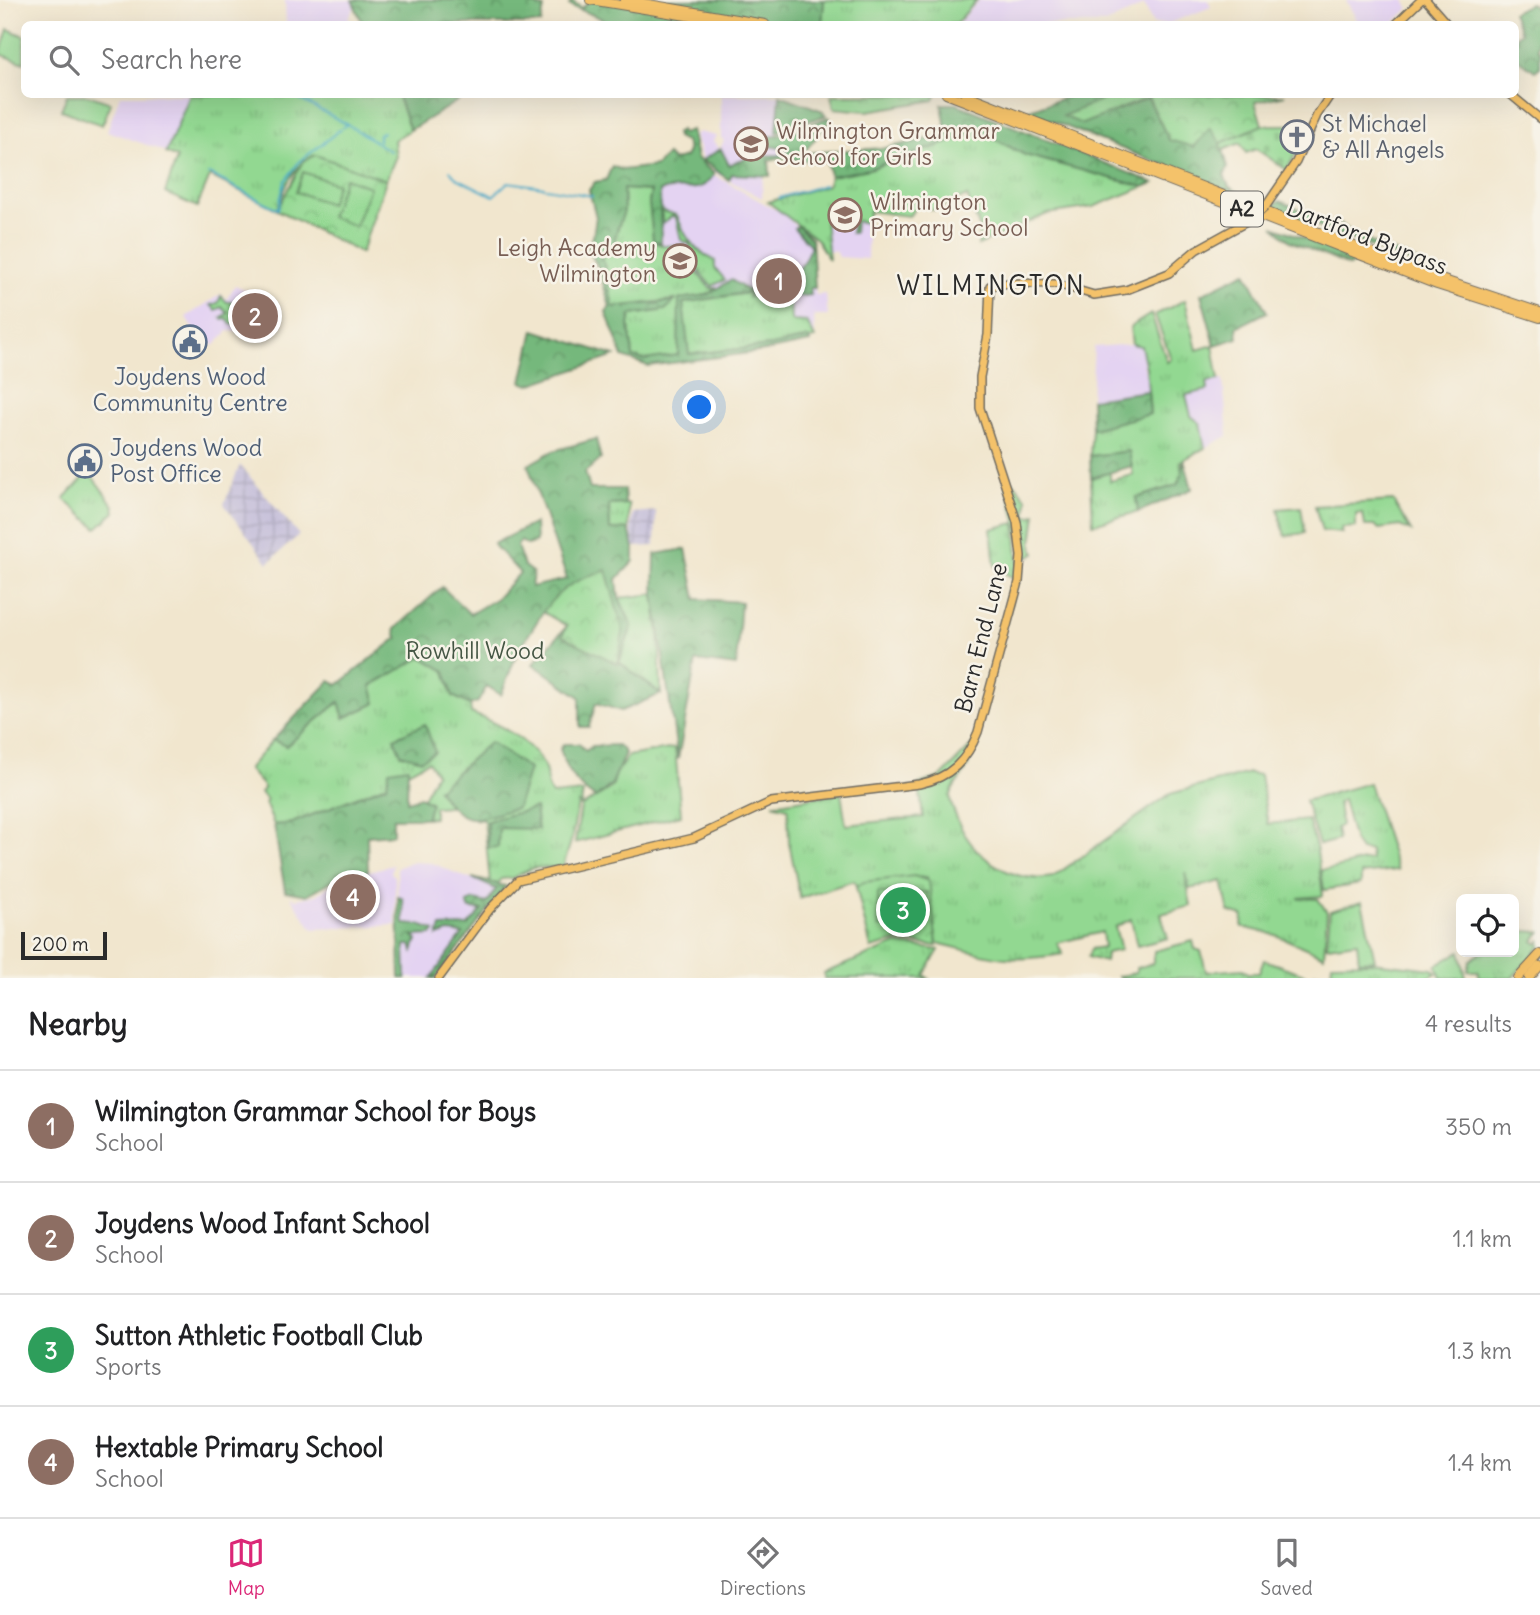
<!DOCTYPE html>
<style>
:root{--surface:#fff;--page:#f6f6f6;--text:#202124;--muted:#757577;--line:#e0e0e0;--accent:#db2777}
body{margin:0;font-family:Delius,sans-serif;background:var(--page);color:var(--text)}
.controls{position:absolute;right:21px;bottom:21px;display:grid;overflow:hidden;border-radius:10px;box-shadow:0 7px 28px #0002}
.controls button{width:63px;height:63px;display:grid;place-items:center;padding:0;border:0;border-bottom:2px solid var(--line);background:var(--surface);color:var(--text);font:35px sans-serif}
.scale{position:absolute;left:21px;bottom:18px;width:86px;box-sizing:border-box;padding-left:7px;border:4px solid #2b2b2b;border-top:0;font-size:19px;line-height:24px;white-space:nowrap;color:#2b2b2b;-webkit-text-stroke:5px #f7f3e8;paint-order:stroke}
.you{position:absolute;left:700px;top:408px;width:24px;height:24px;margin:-18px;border:5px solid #fff;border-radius:50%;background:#1a73e8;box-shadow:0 0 0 10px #1a73e833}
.badge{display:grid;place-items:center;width:46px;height:46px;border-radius:50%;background:var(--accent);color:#fff;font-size:23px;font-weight:700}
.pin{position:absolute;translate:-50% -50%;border:4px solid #fff;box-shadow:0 2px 7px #0006}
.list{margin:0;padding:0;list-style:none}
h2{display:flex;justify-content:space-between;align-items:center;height:91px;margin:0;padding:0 28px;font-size:30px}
h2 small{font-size:23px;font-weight:400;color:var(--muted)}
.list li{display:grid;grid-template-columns:46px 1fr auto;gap:21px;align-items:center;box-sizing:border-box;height:112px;padding:0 28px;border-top:2px solid var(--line)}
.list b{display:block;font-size:26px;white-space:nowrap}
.list p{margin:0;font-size:23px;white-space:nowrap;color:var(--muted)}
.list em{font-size:23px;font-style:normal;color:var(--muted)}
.icon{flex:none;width:38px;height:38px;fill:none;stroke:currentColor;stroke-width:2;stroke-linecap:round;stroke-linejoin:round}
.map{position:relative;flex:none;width:1540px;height:978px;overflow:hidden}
.search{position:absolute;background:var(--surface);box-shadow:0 7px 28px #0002;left:21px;right:21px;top:21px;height:77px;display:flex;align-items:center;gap:18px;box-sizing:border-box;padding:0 24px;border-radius:10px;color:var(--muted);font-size:26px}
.sheet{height:539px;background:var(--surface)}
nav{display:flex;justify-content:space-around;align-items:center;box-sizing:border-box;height:98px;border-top:2px solid var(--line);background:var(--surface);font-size:19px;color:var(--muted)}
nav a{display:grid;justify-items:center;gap:4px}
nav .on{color:var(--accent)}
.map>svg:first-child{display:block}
</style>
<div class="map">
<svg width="1540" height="978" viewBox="0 0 1540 978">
<defs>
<pattern id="industrial-grid" width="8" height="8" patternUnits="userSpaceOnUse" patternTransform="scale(1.75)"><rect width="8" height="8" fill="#c6c0da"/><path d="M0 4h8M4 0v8" fill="none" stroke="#aaa5bb"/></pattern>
<pattern id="grass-tufts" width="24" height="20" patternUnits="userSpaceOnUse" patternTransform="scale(1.75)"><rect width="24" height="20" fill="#92d891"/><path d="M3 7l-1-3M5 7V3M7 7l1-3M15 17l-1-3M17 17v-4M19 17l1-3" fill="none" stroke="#7eba7d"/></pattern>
<pattern id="forest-crowns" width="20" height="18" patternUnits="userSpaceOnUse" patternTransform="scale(1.75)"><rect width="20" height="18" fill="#75b87b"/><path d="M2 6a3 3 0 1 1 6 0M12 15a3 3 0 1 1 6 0" fill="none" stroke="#609665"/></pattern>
<pattern id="cemetery-stones" width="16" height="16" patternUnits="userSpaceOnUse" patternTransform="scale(1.75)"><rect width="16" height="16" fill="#92d891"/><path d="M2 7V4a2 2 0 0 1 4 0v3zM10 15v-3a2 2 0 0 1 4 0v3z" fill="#7eba7d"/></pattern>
<pattern id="park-crowns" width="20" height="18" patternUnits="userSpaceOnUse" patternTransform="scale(1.75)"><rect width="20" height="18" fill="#92d891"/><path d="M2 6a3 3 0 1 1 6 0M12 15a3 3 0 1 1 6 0" fill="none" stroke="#7eba7d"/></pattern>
</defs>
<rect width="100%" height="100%" fill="#f7f3e8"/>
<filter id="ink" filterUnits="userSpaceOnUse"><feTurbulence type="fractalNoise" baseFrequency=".0143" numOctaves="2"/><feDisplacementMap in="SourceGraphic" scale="14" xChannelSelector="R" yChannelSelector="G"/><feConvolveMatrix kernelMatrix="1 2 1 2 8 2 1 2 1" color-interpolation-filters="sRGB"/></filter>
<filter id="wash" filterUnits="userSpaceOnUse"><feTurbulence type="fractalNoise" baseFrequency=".00686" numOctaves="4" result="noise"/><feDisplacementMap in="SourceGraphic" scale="28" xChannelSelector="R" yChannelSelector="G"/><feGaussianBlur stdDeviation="1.57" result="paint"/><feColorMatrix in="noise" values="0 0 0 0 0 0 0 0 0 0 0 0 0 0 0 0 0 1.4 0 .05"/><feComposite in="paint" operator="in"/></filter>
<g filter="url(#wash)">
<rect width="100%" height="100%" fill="#f1e6ce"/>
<path fill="#e4d3f2" d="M 285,0 L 352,0 L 354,9 L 348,18 L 355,24 L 286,24 Z
M 979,0 L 1208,0 L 1211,7 L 1167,24 L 1153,24 L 1144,5 L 1105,24 L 958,24 Z
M 1346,0 L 1405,0 L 1409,8 L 1393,24 L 1359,24 Z
M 120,95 L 190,95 L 167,152 L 107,131 Z
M 721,95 L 780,95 L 777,138 L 798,154 L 769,156 L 770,176 L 763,176 L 762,198 L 719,175 L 702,160 L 695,135 L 698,132 L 716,136 L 713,141 L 720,149 L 724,140 L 721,138 Z
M 701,164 L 714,175 L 783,214 L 811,240 L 813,263 L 794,296 L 810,295 L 810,288 L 815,288 L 816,295 L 826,294 L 828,316 L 814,316 L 815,338 L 799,345 L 647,364 L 601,228 Z
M 869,169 L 867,259 L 839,257 L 834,250 L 830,252 L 822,234 L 823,203 L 830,176 Z
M 235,285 L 280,306 L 273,325 L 245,332 L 228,331 L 214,346 L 201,329 L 182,340 L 180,337 L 193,329 L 186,317 L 221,294 L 227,299 Z
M 1132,344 L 1141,346 L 1148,391 L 1091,399 L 1094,347 Z
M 1223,379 L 1228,436 L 1205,448 L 1200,423 L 1191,416 L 1186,395 L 1208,390 L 1207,382 Z
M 410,862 L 432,863 L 467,878 L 506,886 L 436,978 L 400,978 L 397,868 Z
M 393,865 L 391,873 L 395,876 L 396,925 L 313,929 L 290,896 L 296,899 L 317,895 L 338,879 Z"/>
<path fill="url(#industrial-grid)" d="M 240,465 L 299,535 L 268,563 L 224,504 Z
M 656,511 L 655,546 L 634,547 L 631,526 L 633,513 Z"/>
<path fill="url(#grass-tufts)" stroke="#5e825e" stroke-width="2" d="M 824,0 L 977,0 L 956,24 L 822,24 Z
M 932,94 L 936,96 L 934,100 L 867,111 L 834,108 L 831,95 Z
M 190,95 L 397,95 L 410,130 L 394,140 L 396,156 L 386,180 L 315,155 C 292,166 285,187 277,209 L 210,176 L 197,207 L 165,193 L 177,158 L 166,153 Z
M 967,136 L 989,136 L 1025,155 L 1144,187 L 1093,207 L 1047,214 L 978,245 L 980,229 L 967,196 L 934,210 L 918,205 L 909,216 L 869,211 L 868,223 L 855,221 L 854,233 L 851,233 L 854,213 L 851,213 L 850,221 L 825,219 L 829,260 L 816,239 L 768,202 L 828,185 L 830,176 L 869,169 Z
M 623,189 L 651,191 L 649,203 L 656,243 L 665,246 L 684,245 L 691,266 L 710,288 L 716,288 L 707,295 L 679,299 L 679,352 L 675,357 L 644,360 L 633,357 L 629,325 L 631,315 L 660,311 L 674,300 L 613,307 L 602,255 L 615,249 L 615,236 L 624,211 Z
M 659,197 L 662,211 L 677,215 C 685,238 693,249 715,261 L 715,268 L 725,280 L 712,286 C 696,270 693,264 689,243 L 681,240 L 676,217 L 672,216 L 663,224 Z
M 749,289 L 751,292 L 748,297 L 786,294 L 790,300 L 791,321 L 807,322 L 815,338 L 771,346 L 688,354 L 683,303 L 748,293 Z
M 221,296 L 227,302 L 235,302 L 232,305 L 236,304 L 248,310 L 248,320 L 257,320 L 253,331 L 242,332 L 244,326 L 231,324 L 227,318 L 223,320 L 221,318 L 228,313 L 222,307 L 216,310 L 211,305 L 218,303 Z
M 1185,300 L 1197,350 L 1213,345 L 1219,380 L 1207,382 L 1208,390 L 1186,395 L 1191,416 L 1200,423 L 1205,448 L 1181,461 L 1183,474 L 1177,485 L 1136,498 L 1138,512 L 1093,524 L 1091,478 L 1110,472 L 1110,481 L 1133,475 L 1129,451 L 1090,456 L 1092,429 L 1150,414 L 1146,367 L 1141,346 L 1132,344 L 1130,327 L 1151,314 L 1167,362 L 1171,359 L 1155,315 Z
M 86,468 L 114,506 L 115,512 L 97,528 L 64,499 L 87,474 Z
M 1009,482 L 1014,483 L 1027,499 L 1026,515 L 1031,517 L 1036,514 L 1032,543 L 1035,553 L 1029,557 L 1024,555 L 1007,484 Z
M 1393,501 L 1411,531 L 1400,526 L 1379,529 L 1376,526 L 1365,526 L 1363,513 L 1356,514 L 1356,527 L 1341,528 L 1342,533 L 1322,531 L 1315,506 Z
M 629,504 L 629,529 L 610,531 L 609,505 Z
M 1015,523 L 1019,568 L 1008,613 L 1007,597 L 1014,579 L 995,566 L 991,529 Z
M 654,594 L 659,633 L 661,694 L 619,662 L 632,626 L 619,598 Z
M 422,657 L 445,671 L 453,696 L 470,705 L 471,713 C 496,723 528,738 543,764 C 549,774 544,785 552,795 L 583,792 L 581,806 L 578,803 L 572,838 L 563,867 L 533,868 L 512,878 L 501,879 L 499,883 L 490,883 L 484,820 L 474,819 L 517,808 L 438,789 L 449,806 L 434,807 L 434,818 L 426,818 L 431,803 L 423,798 L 436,773 L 428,761 L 408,772 L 408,767 L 388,784 L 292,823 L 274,825 L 265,803 L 267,800 L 260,793 L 264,787 L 248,769 L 273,740 L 286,746 L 340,701 L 344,718 L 376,703 L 371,686 Z
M 976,741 C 974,750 971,759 967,768 C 963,777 952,786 951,795 C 949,802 953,809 956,816 C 970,855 1011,885 1053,877 L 1170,794 L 1249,773 L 1260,775 L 1268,824 L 1308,820 L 1317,851 L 1323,896 L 1298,898 L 1318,899 L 1327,912 L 1324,956 L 1276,935 L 1242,927 L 1243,916 L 1229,912 L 1222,881 L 1189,889 L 1185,873 L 1191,906 L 1161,914 L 1168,938 L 1137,946 L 1131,919 L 1115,927 L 1121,950 L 1106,953 L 1105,962 L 1088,957 L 1091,949 L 1104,947 L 1102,932 L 1057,943 L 1063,954 C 1003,964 991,956 937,943 L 927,877 L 872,881 L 856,887 L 854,881 L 800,898 L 789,842 L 788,808 L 773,804 L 841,793 L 846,825 L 923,817 L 919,784 L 941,777 Z
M 675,748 L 681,815 L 575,843 L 581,807 L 612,787 L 616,774 L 628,756 Z
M 1369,783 L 1397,870 L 1361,874 L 1361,884 L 1324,890 L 1321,870 C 1340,870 1353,861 1371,860 L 1370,851 L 1360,850 L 1354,841 L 1343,800 L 1338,803 L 1341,825 L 1336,828 L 1338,840 L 1319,845 L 1305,801 Z
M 1362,902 L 1375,960 L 1359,961 L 1357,942 L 1327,946 L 1330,911 Z
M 1526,931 L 1540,932 L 1533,941 L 1537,944 L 1540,941 L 1540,947 L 1512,978 L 1480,978 L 1478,971 L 1468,971 L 1470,961 L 1481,952 L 1514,952 L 1514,934 Z
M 1193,941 L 1195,949 L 1201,951 L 1206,972 L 1243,969 L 1248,973 L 1259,973 L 1264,960 L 1315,978 L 1315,973 L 1331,975 L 1332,963 L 1372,962 L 1432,969 L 1436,973 L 1428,978 L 1119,978 L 1118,976 L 1136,973 L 1136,968 L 1154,963 L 1154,951 Z
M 896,944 L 939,950 L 924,975 L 928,978 L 824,978 L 824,973 Z"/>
<path fill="url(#forest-crowns)" stroke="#507253" stroke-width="2" d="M 352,0 L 520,0 L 544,8 L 541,24 L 363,24 Z
M 591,0 L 824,0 L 822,24 L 770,21 L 768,24 L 614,24 L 569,5 L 572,1 L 582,8 Z
M 1539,0 L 1537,49 L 1540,52 L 1540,67 L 1535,71 L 1516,58 L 1516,36 L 1521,32 L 1512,13 L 1530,3 L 1536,8 Z
M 397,94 L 467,94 L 467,95 L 410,130 Z
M 780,95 L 821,110 L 826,115 L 777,132 Z
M 1072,95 L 1116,95 L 1064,116 L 1082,124 L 1148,98 L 1169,140 L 1210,123 L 1224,141 L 1221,143 L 1228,167 L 1224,176 L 1229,187 L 1257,202 L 1027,111 Z
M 942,104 L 957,104 L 1154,183 L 1144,187 L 1025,155 L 989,136 L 967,136 L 869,169 L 830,176 L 827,162 L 779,158 L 769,160 L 770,176 L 732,174 L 729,180 L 702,160 L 721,149 L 729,165 L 752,156 L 780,155 L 791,150 L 747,142 L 791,132 L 829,117 L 831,120 L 803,153 L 885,148 L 947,135 Z
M 680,130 L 682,134 L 691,130 L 697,158 L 714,174 C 701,198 681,183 660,191 L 661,243 L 653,240 L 649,203 L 651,191 L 623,189 L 624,211 L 615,236 L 615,249 L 602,255 L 613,307 L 675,301 L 665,310 L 631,315 L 629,325 L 633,357 L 644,360 L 678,355 L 679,299 L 707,295 L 731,280 L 750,292 L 683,303 L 689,354 L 771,346 L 808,338 L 810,342 L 765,351 L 648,366 L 623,357 L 606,312 L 610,307 L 599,269 L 586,245 L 593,237 L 596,217 L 589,190 L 595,182 L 606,180 L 612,166 L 622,170 L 656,166 L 667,155 L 673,161 L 685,157 L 688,151 L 686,142 L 677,137 L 676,133 Z
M 1280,201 L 1311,214 L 1322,222 L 1326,220 L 1333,227 L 1341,224 C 1352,237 1399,253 1418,262 L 1417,265 L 1270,207 Z
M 798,226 L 812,240 L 815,288 L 810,288 L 811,295 L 792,297 L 789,291 L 758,293 L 758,289 C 764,285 768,287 774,285 C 798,279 801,267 811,246 L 794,228 Z
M 1273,226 L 1383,268 L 1381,273 L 1353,263 L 1349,266 L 1290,241 Z
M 1246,272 L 1267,312 L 1237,327 L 1238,338 L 1215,345 L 1201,294 Z
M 534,330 L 615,356 L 529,385 L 522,382 Z
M 1148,391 L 1150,414 L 1092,429 L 1091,399 Z
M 596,439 L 601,459 L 585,472 L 590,489 L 624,489 L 625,504 L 609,505 L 610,530 L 629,529 L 634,547 L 634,561 L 617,579 L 619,598 L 632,626 L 619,662 L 661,694 L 621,711 L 596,703 L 589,727 L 580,727 L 580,697 L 533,664 L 567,626 L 543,612 L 517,653 L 501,695 L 487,686 L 478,702 L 470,705 L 453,696 L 445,671 L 422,657 L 371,686 L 376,703 L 344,718 L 339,702 L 286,746 L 273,740 L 330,681 L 338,685 L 397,638 L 395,629 L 442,587 L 470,614 L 497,598 L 520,573 L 493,544 L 535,523 L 536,542 L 527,545 L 521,541 L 517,546 L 524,566 L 533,573 L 531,587 L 567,579 L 528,465 L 553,451 Z
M 1129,451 L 1132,466 L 1091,478 L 1090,456 Z
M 1184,459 L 1192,489 L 1138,512 L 1136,498 L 1177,485 L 1182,474 Z
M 686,549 L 696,599 L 741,602 L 736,666 L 696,661 L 678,759 L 654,594 L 655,554 Z
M 425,724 L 435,752 L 421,760 L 401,754 L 394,738 Z
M 490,742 L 529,769 L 517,808 C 475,819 464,830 438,789 Z
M 564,744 L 579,744 L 586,751 L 592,746 L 618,745 L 625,753 L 612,784 L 596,798 C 577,788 566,768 560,749 Z
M 408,767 L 407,801 L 420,797 L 431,803 L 426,818 L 393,818 L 393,834 L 367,836 L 368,871 L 337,878 L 307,895 L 285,891 L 274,825 L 292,823 L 387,785 L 389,770 Z
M 535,808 L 538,829 L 499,828 L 498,847 L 488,848 L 487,821 Z
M 472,878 L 506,886 L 436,978 L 431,978 L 463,934 L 449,932 L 438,936 L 441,927 L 468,926 L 482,910 L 470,909 L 467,903 L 474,900 L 487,903 L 496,889 Z
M 398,896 L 403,899 L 404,924 L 420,925 L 435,931 L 432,935 L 413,936 L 417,940 L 413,951 L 411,945 L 405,945 L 406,978 L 400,978 Z"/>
<path fill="url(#cemetery-stones)" stroke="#5e825e" stroke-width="2" d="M 1262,125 L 1292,125 L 1307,132 L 1287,170 L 1256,149 L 1246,153 L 1240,143 L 1221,151 L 1221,143 Z"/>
<path fill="url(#park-crowns)" stroke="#5e825e" stroke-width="2" d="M 1147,95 L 1285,95 L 1255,102 L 1262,125 L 1221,143 L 1210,128 L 1194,147 L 1169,140 Z
M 315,155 L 386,180 L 361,253 L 277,210 L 303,161 Z
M 606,570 L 623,631 L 618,664 L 562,636 L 567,626 L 543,612 C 560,587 578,579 606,570 Z
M 914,876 L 929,881 L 937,946 L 897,941 L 871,948 L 856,887 L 864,882 Z"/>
<path fill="#92d891" stroke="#5e825e" stroke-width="2" d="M 8,29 L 24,36 L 24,63 L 0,54 Z
M 1117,94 L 1146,95 L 1148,98 L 1082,124 L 1063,116 Z
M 67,95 L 88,95 L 111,103 L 102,125 L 61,110 Z
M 303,172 L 337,184 L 330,204 L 296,192 Z
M 345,178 L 370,187 L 355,226 L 330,217 Z
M 1301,507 L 1305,533 L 1285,536 L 1278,509 Z
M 927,892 L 927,926 L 879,927 L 878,893 Z
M 1460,951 L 1466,978 L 1441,978 L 1436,966 Z"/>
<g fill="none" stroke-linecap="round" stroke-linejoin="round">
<path stroke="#48aac8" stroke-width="2" d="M 289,94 L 347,124
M 379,141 L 379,134 L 383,132
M 450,170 L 455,177 L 493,196 L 508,182 L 544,187
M 208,174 L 209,174
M 211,175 L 259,200
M 546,188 L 592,196
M 804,191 L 824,185
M 779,198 L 802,191
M 261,201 L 278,209 L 285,181 L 299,162 L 347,124 L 390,151"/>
</g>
</g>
<g filter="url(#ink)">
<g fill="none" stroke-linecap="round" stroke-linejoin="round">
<defs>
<path id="major" d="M 1426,0 L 1447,24
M 1396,24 L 1421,0
M 1510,94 L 1540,119
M 1266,206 L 1296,162 L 1317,115 L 1331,94
M 439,978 L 490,909 L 518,880 L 694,838 L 771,802 L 919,784 C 950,778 967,760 978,732 L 1019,582 L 1021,556 L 1017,522 L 980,408 L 980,377 L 988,335 L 990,286 L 1009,283 L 1057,284 L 1094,295 L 1126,290 L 1169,273 L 1196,250 L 1252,219"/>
<path id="highway" d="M 590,0 L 735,24
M 625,0 L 765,24
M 946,94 L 1437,285 L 1540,318
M 965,94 L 1429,275 L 1540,312
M 1518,978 L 1540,954
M 1529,978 L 1540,966"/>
</defs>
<use href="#major" stroke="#706c64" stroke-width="10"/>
<use href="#highway" stroke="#706c64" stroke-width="10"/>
<use href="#major" stroke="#f4c26a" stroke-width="7"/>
<use href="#highway" stroke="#f4c26a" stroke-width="8"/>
<defs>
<path id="major-bridge" d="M 1252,219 L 1266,206"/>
</defs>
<use href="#major-bridge" stroke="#706c64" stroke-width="10" stroke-linecap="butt"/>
<use href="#major-bridge" stroke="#f4c26a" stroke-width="7"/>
</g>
</g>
<defs>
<symbol id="church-ring" viewBox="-11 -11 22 22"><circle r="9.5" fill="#f7f3e8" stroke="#6b7280" stroke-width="1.5"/><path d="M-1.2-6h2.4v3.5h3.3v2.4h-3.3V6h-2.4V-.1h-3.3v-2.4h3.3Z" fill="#6b7280"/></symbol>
<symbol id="school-ring" viewBox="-11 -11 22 22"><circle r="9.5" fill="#f7f3e8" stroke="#8d6e63" stroke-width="1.5"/><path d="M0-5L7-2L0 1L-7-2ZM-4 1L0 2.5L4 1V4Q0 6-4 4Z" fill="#8d6e63"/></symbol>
<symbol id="civic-ring" viewBox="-11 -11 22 22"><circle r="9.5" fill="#f7f3e8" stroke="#5c6f8a" stroke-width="1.5"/><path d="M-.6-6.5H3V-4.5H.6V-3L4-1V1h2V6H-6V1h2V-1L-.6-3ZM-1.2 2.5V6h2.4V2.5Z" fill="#5c6f8a"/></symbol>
</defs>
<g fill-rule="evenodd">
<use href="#church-ring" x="1278" y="118" width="38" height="38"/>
<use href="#school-ring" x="732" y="125" width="38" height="38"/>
<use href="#school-ring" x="826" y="196" width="38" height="38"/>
<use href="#school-ring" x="661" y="242" width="38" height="38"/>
<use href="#civic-ring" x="171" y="323" width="38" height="38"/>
<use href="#civic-ring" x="66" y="442" width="38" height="38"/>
</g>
<g text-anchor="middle" stroke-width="5" stroke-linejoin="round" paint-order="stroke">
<rect fill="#f7f3e8" stroke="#686764" stroke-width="2" x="1221" y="191.5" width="42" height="35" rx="5"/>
<g font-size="21" font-weight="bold" fill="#2b2b2b">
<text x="1242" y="216">A2</text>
</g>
<g font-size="23" fill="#5b616d" stroke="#f7f3e8" text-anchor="start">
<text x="1322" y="132">St Michael<tspan x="1322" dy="26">&amp; All Angels</tspan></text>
</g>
<g font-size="23" fill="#785e54" stroke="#f7f3e8" text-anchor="start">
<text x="776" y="139">Wilmington Grammar<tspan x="776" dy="26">School for Girls</tspan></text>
<text x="870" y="210">Wilmington<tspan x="870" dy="26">Primary School</tspan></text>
<text x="656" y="256" text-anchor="end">Leigh Academy<tspan x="656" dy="26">Wilmington</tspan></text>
</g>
<g font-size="23" fill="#2b2b2b" stroke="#f7f3e8">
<text transform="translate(1367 237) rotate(21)" y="8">Dartford Bypass</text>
<text transform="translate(981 638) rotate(-76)" y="8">Barn End Lane</text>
</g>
<g font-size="23" fill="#4e5e75" stroke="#f7f3e8">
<text x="190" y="385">Joydens Wood<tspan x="190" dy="26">Community Centre</tspan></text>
<text x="110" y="456" text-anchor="start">Joydens Wood<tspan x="110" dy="26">Post Office</tspan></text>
</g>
<g font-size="23" fill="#455644" stroke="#f7f3e8">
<text x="475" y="659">Rowhill Wood</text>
</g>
<g font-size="26" letter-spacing="2" fill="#2b2b2b" stroke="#f7f3e8">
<text x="991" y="295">WILMINGTON</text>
</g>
</g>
</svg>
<div class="controls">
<button><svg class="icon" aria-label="locate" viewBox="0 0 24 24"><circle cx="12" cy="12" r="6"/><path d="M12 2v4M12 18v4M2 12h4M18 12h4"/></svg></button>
</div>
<div class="scale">200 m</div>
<div class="you"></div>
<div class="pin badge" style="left:779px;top:281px;background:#8d6e63">1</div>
<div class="pin badge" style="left:255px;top:316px;background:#8d6e63">2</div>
<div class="pin badge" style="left:903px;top:910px;background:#2e9e5b">3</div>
<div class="pin badge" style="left:353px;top:897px;background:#8d6e63">4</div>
<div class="search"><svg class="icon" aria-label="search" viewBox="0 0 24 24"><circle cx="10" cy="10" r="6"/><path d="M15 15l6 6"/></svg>Search here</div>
</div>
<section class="sheet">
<h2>Nearby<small>4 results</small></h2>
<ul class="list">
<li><span class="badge" style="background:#8d6e63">1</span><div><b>Wilmington Grammar School for Boys</b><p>School</p></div><em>350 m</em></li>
<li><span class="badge" style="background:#8d6e63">2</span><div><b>Joydens Wood Infant School</b><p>School</p></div><em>1.1 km</em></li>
<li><span class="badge" style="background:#2e9e5b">3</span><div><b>Sutton Athletic Football Club</b><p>Sports</p></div><em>1.3 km</em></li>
<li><span class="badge" style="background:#8d6e63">4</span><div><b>Hextable Primary School</b><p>School</p></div><em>1.4 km</em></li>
</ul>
</section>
<nav>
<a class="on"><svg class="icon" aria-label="map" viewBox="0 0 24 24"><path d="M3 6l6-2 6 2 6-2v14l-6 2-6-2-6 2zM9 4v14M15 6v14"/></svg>Map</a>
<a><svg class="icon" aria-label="directions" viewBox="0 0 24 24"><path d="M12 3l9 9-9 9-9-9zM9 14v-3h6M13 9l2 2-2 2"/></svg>Directions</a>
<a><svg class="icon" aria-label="saved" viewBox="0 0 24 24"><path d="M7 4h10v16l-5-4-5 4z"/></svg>Saved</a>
</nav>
